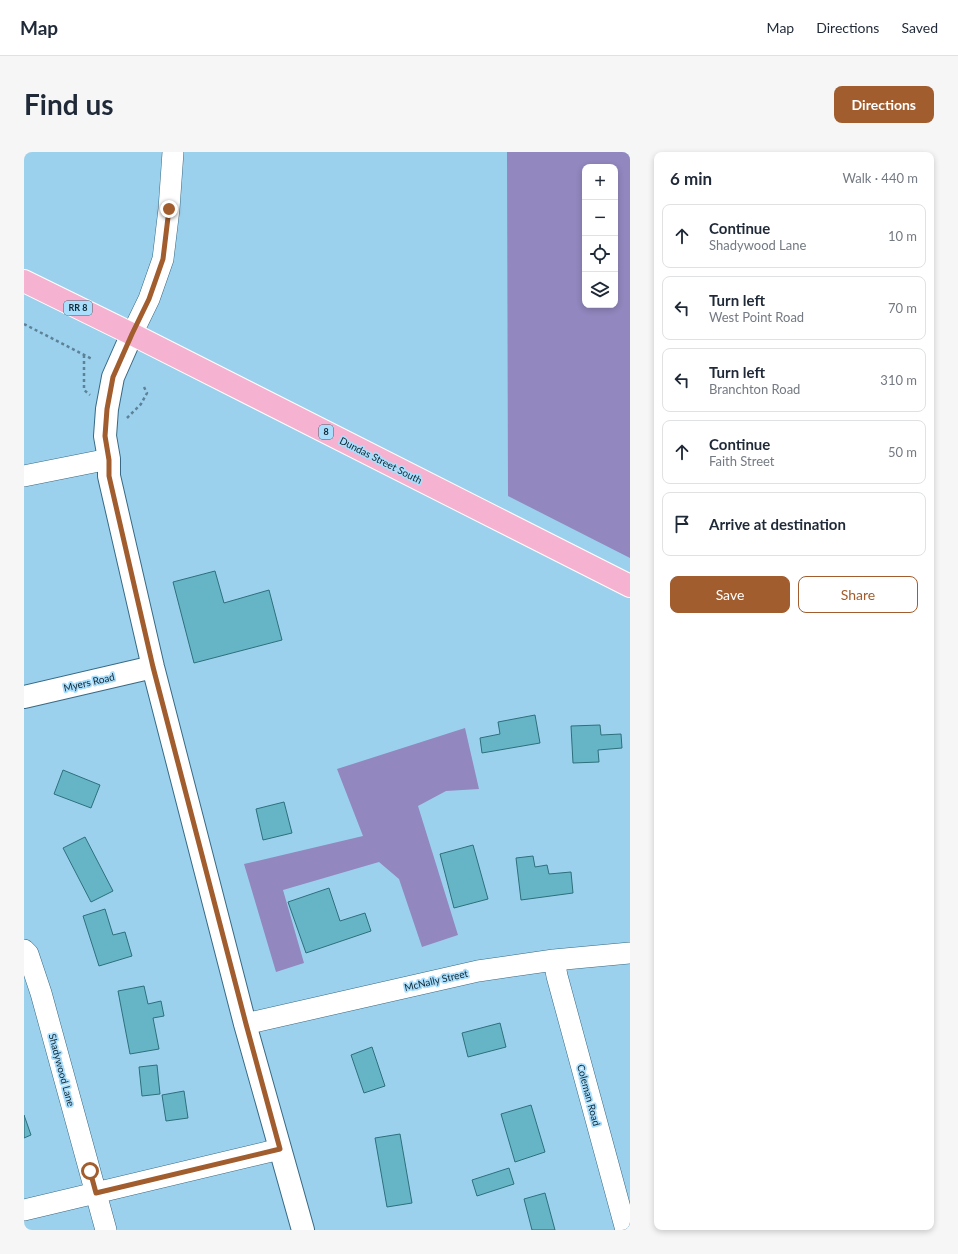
<!DOCTYPE html>
<meta charset="utf-8">
<style>
:root{--surface:#fff;--page:#f6f6f7;--text:#1f2937;--muted:#747a83;--line:#e0e1e3;--accent:#a15d2d}
body{margin:0;font-family:Lato,sans-serif;background:var(--page);color:var(--text)}
.controls{position:absolute;right:12px;top:12px;display:grid;overflow:hidden;border-radius:8px;box-shadow:0 2px 6px #0003}
.controls button{width:36px;height:36px;display:grid;place-items:center;padding:0;border:0;border-bottom:1px solid var(--line);background:var(--surface);color:var(--text);font:20px sans-serif}
.stop{position:absolute;width:12px;height:12px;margin:-9px;border:3px solid #a15d2d;border-radius:50%;background:#fff}
.stop.end{background:#a15d2d;border-color:#fff;box-shadow:0 1px 4px #0008}
.list{margin:0;padding:0;list-style:none}
h2{display:flex;justify-content:space-between;align-items:center;height:52px;margin:0;padding:0 16px;font-size:17px}
h2 small{font-size:13px;font-weight:400;color:var(--muted)}
.list li{display:grid;grid-template-columns:26px 1fr auto;gap:12px;align-items:center;box-sizing:border-box;height:64px;margin:0 8px 8px;padding:0 8px;border:1px solid var(--line);border-radius:8px}
.list b{display:block;font-size:15px;white-space:nowrap}
.list p{margin:0;font-size:13px;white-space:nowrap;color:var(--muted)}
.list em{font-size:13px;font-style:normal;color:var(--muted)}
.actions{display:flex;gap:8px;padding:12px 16px}
.actions a{flex:1;padding:9px 0;border:1px solid var(--accent);border-radius:8px;text-align:center;font-size:14px;color:var(--accent)}
.actions .main{background:var(--accent);color:#fff}
.icon{flex:none;width:22px;height:22px;fill:none;stroke:currentColor;stroke-width:2;stroke-linecap:round;stroke-linejoin:round}
.map{position:relative;flex:none;width:606px;height:1078px;overflow:hidden;border-radius:8px}
header{display:flex;align-items:center;gap:24px;box-sizing:border-box;height:56px;padding:0 20px;background:var(--surface);border-bottom:1px solid var(--line)}
header strong{font-size:19px}
nav{display:flex;gap:22px;margin-inline-start:auto;font-size:14px}
.intro{display:flex;align-items:center;justify-content:space-between;box-sizing:border-box;height:96px;padding:0 24px}
h1{margin:0;font-size:28px}
.button{padding:10px 18px;border-radius:8px;background:var(--accent);color:#fff;font-size:14px;font-weight:700}
main{display:flex;gap:24px;padding:0 24px}
aside{flex:1;background:var(--surface);border-radius:8px;box-shadow:0 2px 6px #0003}
.map>svg:first-child{display:block}
</style>
<header>
<strong>Map</strong>
<nav><a>Map</a><a>Directions</a><a>Saved</a></nav>
</header>
<div class="intro"><h1>Find us</h1><a class="button">Directions</a></div>
<main>
<div class="map">
<svg width="606" height="1078" viewBox="0 0 606 1078">
<rect width="100%" height="100%" fill="#9cd1ee"/>
<path fill="#9287be" fill-rule="evenodd" d="M 483,0 L 606,0 L 606,406 L 484,344 ZM 561,15 L 591,15 L 591,153 L 561,153 Z
M 441,576 L 455,637 L 422,639 L 394,654 L 434,783 L 398,795 L 375,727 L 355,710 L 259,738 L 280,811 L 252,820 L 220,712 L 339,684 L 313,617 Z"/>
<path fill="#66b5c7" stroke="#2d6f7c" d="M 191,419 L 200,451 L 245,438 L 258,488 L 170,511 L 149,430 Z
M 511,563 L 516,591 L 458,601 L 456,586 L 476,582 L 474,570 Z
M 576,573 L 577,583 L 597,582 L 598,596 L 574,598 L 575,610 L 549,611 L 547,574 Z
M 39,618 L 76,633 L 67,656 L 30,642 Z
M 260,650 L 268,681 L 239,688 L 232,657 Z
M 61,685 L 89,739 L 67,750 L 39,696 Z
M 449,693 L 464,747 L 430,756 L 416,702 Z
M 509,704 L 511,715 L 523,713 L 525,722 L 547,720 L 549,741 L 497,748 L 492,706 Z
M 305,736 L 316,769 L 341,761 L 347,779 L 282,801 L 264,750 Z
M 81,757 L 89,783 L 101,780 L 108,804 L 75,814 L 59,764 Z
M 120,834 L 124,852 L 137,849 L 140,864 L 129,866 L 135,897 L 106,902 L 94,839 Z
M 476,871 L 482,895 L 444,905 L 438,881 Z
M 348,895 L 361,934 L 340,941 L 327,903 Z
M 133,913 L 136,942 L 118,944 L 115,915 Z
M 160,939 L 164,966 L 142,969 L 138,943 Z
M 507,953 L 521,1000 L 491,1010 L 477,962 Z
M 0,963 L 7,983 L 0,986 Z
M 376,982 L 388,1051 L 363,1055 L 351,986 Z
M 485,1016 L 490,1032 L 453,1044 L 448,1028 Z
M 521,1041 L 531,1078 L 508,1078 L 500,1047 Z"/>
<g fill="none" stroke-linecap="round" stroke-linejoin="round">
<defs>
<path id="street" d="M 108,182 L 125,147 L 139,107 L 145,57 L 149,0
M 0,324 L 85,307
M 0,798 L 4,802 L 17,841 L 82,1078
M 530,808 L 533,824 L 602,1078
M 221,872 L 454,819 L 530,808 L 606,801
M 0,1058 L 256,997"/>
<path id="secondary" d="M 108,182 L 89,225 L 83,257 L 81,284 L 85,307 L 85,324 L 129,515 L 221,872 L 279,1078
M 0,545 L 129,515"/>
<path id="primary" d="M 0,129 L 108,182 L 606,434"/>
</defs>
<use href="#street" stroke="#376984" stroke-width="22"/>
<use href="#secondary" stroke="#376984" stroke-width="24"/>
<use href="#primary" stroke="#fff" stroke-width="24"/>
<path stroke="#5c8297" stroke-width="2.5" stroke-dasharray="3 3" stroke-linecap="butt" d="M 0,172 L 68,207
M 60,203 L 60,238 L 66,243
M 103,266 L 117,252 L 123,241 L 119,233"/>
<use href="#street" stroke="#fff" stroke-width="21"/>
<use href="#secondary" stroke="#fff" stroke-width="22"/>
<use href="#primary" stroke="#f6b3d1" stroke-width="22"/>
</g>
<g fill="none" stroke-linecap="round" stroke-linejoin="round">
<path stroke="#a15d2d" stroke-width="5" d="M 66,1019 L 72,1041 L 256,997 L 222,872 L 129,515 L 85,324 L 85,308 L 81,284 L 83,257 L 89,225 L 108,182 L 125,147 L 139,107 L 145,57"/>
</g>
<g text-anchor="middle" stroke-width="3.5" stroke-linejoin="round" paint-order="stroke">
<g fill="#a9defc" stroke="#3f5e6f" stroke-width="1">
<rect x="40" y="149" width="28" height="14" rx="3"/>
<rect x="295" y="273" width="14" height="14" rx="3"/>
</g>
<g font-size="9" font-weight="bold" fill="#122733">
<text x="54" y="159">RR 8</text>
<text x="302" y="283">8</text>
</g>
<g font-size="10" fill="#122733" stroke="#a9defc">
<text transform="translate(357 308) rotate(27)" y="4">Dundas Street South</text>
<text transform="translate(65 530) rotate(-13)" y="4">Myers Road</text>
<text transform="translate(412 828) rotate(-13)" y="4">McNally Street</text>
<text transform="translate(38 918) rotate(75)" y="4">Shadywood Lane</text>
<text transform="translate(565 943) rotate(75)" y="4">Coleman Road</text>
</g>
</g>
</svg>
<div class="controls">
<button>+</button>
<button>−</button>
<button><svg class="icon" aria-label="locate" viewBox="0 0 24 24"><circle cx="12" cy="12" r="6"/><path d="M12 2v4M12 18v4M2 12h4M18 12h4"/></svg></button>
<button><svg class="icon" aria-label="layers" viewBox="0 0 24 24"><path d="M12 4l9 5-9 5-9-5zM3 14l9 5 9-5"/></svg></button>
</div>
<div class="stop" style="left:66px;top:1019px"></div>
<div class="stop end" style="left:145px;top:57px"></div>
</div>
<aside>
<h2>6 min<small>Walk · 440 m</small></h2>
<ul class="list">
<li><svg class="icon" aria-label="ahead" viewBox="0 0 24 24"><path d="M12 20V5M6 11l6-6 6 6"/></svg><div><b>Continue</b><p>Shadywood Lane</p></div><em>10 m</em></li>
<li><svg class="icon" aria-label="left" viewBox="0 0 24 24"><path d="M17 20v-9H6M10 6l-5 5 5 5"/></svg><div><b>Turn left</b><p>West Point Road</p></div><em>70 m</em></li>
<li><svg class="icon" aria-label="left" viewBox="0 0 24 24"><path d="M17 20v-9H6M10 6l-5 5 5 5"/></svg><div><b>Turn left</b><p>Branchton Road</p></div><em>310 m</em></li>
<li><svg class="icon" aria-label="ahead" viewBox="0 0 24 24"><path d="M12 20V5M6 11l6-6 6 6"/></svg><div><b>Continue</b><p>Faith Street</p></div><em>50 m</em></li>
<li><svg class="icon" aria-label="arrive" viewBox="0 0 24 24"><path d="M6 21V4h12l-3 4 3 4H6"/></svg><div><b>Arrive at destination</b></div></li>
</ul>
<div class="actions"><a class="main">Save</a><a>Share</a></div>
</aside>
</main>
